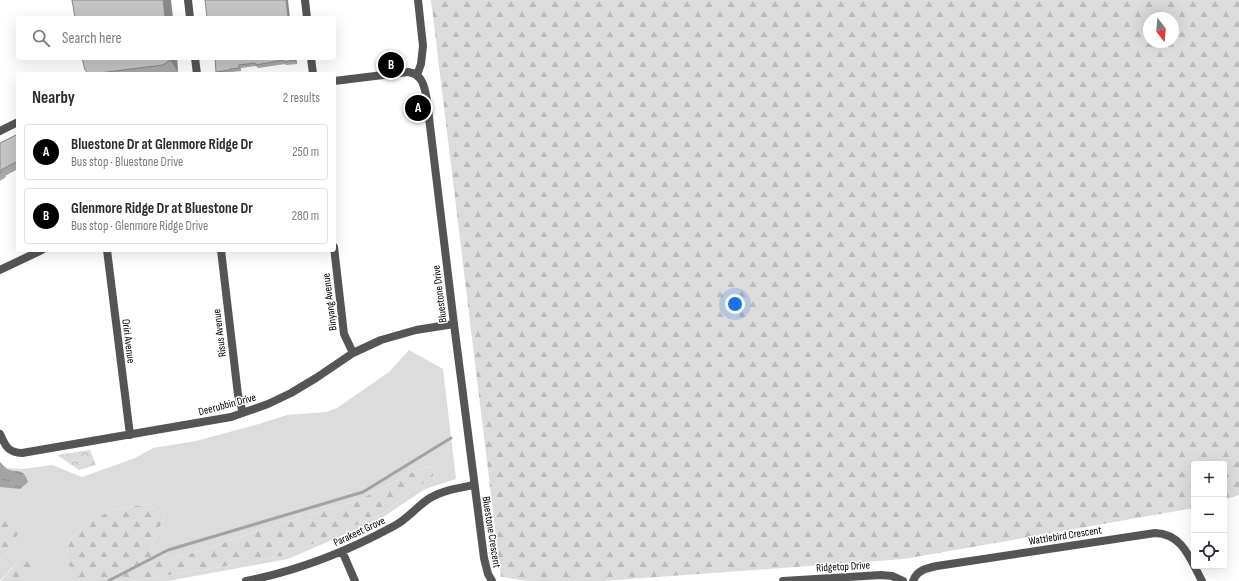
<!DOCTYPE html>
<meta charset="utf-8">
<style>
:root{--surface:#fff;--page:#f2f2f3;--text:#2b2b33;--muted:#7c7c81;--line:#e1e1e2;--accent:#000}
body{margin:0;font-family:"Sofia Sans Condensed",sans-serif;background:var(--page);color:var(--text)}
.controls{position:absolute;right:12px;bottom:12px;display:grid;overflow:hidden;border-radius:4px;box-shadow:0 4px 16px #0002}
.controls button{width:36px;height:36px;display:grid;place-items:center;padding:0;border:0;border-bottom:1px solid var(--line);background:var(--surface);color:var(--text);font:20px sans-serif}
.compass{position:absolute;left:1143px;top:12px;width:36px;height:36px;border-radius:50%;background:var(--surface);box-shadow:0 4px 16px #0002;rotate:164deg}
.you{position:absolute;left:735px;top:304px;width:14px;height:14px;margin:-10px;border:3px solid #fff;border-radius:50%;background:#1a73e8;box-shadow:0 0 0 6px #1a73e833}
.badge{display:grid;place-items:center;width:26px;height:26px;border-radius:50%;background:var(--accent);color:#fff;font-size:13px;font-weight:700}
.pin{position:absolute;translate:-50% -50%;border:2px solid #fff;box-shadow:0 1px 4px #0006}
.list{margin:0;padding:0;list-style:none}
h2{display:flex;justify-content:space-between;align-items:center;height:52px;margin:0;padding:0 16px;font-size:17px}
h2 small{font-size:13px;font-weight:400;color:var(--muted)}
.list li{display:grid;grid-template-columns:26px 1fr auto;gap:12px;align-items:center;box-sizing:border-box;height:56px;margin:0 8px 8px;padding:0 8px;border:1px solid var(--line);border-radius:4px}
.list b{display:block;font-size:15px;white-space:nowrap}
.list p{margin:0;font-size:13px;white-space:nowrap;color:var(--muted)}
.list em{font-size:13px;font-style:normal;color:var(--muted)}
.icon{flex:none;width:22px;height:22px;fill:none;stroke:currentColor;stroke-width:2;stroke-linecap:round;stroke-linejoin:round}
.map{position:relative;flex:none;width:1239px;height:581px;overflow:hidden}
.search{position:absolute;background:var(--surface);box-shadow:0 4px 16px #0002;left:16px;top:16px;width:320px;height:44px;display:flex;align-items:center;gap:10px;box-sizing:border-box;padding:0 14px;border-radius:4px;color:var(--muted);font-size:15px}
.panel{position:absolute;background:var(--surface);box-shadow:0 4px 16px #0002;left:16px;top:72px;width:320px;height:180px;border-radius:4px}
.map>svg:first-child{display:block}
</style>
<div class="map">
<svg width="1239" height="581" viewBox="0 0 1239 581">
<defs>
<pattern id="forest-firs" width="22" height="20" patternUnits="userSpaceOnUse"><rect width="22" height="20" fill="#dcdcdc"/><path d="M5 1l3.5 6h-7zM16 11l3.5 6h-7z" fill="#bbb"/></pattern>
<pattern id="park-crowns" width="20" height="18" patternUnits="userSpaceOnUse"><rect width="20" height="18" fill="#dcdcdc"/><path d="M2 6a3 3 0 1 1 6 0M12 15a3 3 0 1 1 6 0" fill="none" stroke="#bbb"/></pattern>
<pattern id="water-ripples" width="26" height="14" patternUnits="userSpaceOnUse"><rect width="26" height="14" fill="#a3a3a3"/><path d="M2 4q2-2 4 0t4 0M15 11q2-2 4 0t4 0" fill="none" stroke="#8b8b8b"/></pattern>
</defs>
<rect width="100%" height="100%" fill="#fff"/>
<path fill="#dcdcdc" d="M 409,350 L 443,369 L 456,479 L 425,489 L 380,519 L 288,559 L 168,581 L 130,581 L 221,567 L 287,555 L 382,514 L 433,476 L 432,466 L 417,470 L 359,500 L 282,523 L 199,551 L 162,561 L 150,549 L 165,515 L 148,504 L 112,510 L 87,523 L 71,538 L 65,559 L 89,581 L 34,581 L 21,558 L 0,581 L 0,559 L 9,550 L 7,510 L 0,507 L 0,463 L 8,468 L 23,469 L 52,465 L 82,477 L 135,458 L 153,448 L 196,441 L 259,424 L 287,415 L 326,412 L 337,408 L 389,372 Z"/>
<path fill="url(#forest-firs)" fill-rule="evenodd" d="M 431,0 L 1239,0 L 1239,495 L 1224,500 L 1224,464 L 1194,464 L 1194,508 L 904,559 L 603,581 L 528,581 L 501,577 ZM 1149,18 L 1173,18 L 1173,42 L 1149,42 Z
M 433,466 L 433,476 L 382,514 L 287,555 L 221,567 L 130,581 L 89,581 L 77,578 L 65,558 L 71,538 L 87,523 L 112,510 L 148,504 L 165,515 L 150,549 L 162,561 L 199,551 L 282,523 L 359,500 L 417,470 Z
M 0,507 L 7,510 L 18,534 L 9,550 L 0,559 Z
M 21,558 L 36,561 L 33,579 L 34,581 L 1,581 Z"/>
<path fill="url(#park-crowns)" d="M 90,450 L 96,465 L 79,470 L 57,455 Z"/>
<path fill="url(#water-ripples)" d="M 0,462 C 2,464 5,468 7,469 C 17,474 23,466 28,482 L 20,489 L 0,487 Z"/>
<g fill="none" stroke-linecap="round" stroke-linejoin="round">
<path stroke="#a3a3a3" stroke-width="3" d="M 108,581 L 168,550 L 363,492 L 451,438"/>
<path stroke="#555" stroke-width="8" d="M 305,0 L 307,18
M 311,58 L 313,74
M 417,75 L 421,64 L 423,46 L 418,0
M 334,247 L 344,334 L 353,353
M 107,250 L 130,435
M 221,250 L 238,395 L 243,413
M 0,270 L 42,250
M 0,434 C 5,445 8,453 22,453 L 231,417 L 268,404 L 291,393 L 316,378 L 353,353 L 381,340 L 416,330 L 454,324
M 342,551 L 355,581
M 246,581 C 297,571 348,551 394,526 C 408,519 417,506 430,498 C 443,490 459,488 474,485
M 913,581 C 917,570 927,568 937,566 L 1155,533 C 1183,534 1190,559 1202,581"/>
<path stroke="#555" stroke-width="8" d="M 188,0 L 190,18
M 195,58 L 197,74
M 334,81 L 408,72 C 423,74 425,88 427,101 L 454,324 L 484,558 L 488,574 L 492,581
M 0,131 L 18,122
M 783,581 L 881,575 L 892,576 L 903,581"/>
</g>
<path fill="#a9a9a9" d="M 177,58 L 178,72 L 176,74 L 88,74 L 85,70 Z
M 215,58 L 296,58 L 297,64 L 286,65 L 285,64 L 258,68 L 256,66 L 241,68 L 241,71 L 232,72 L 232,73 L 218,74 L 216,72 Z
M 18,134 L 18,169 L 5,176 L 6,177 L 0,181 L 0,143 Z"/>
<path fill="#898989" d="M 163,0 L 171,0 L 173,18 L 165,18 Z
M 286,0 L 288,0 L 290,18 L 288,18 Z
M 169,58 L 177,58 L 178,72 L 170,60 Z
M 294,58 L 296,58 L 297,64 L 294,60 Z"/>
<path fill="#c4c4c4" stroke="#898989" d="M 72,0 L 163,0 L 165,18 L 75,18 Z
M 205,0 L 286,0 L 288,18 L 207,18 Z
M 82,58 L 169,58 L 170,60 L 163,65 L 91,74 L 88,73 L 85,70 Z
M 215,58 L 294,58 L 294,60 L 284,62 L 283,60 L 256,65 L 255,63 L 239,65 L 239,68 L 230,69 L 230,70 L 216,72 Z
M 18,134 L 18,161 L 1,170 L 2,172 L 0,173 L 0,143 Z"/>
<g text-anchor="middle" stroke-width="3" stroke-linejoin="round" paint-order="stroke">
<g font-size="11" fill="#000" stroke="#fff">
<text transform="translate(439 294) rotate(-97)" y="4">Bluestone Drive</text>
<text transform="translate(329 302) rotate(-97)" y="4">Binyang Avenue</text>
<text transform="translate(219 333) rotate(-97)" y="4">Risus Avenue</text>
<text transform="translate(129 341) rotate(83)" y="4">Oriri Avenue</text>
<text transform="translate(227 404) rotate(-15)" y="4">Deerubbin Drive</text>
<text transform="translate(359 531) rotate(-25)" y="4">Parakeet Grove</text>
<text transform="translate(492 532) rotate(81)" y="4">Bluestone Crescent</text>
<text transform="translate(1065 535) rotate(-9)" y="4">Wattlebird Crescent</text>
<text transform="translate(843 566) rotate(-3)" y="4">Ridgetop Drive</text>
</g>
</g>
</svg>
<div class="controls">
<button>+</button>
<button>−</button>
<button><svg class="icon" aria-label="locate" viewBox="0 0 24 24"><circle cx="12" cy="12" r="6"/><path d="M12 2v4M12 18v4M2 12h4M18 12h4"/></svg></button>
</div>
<svg class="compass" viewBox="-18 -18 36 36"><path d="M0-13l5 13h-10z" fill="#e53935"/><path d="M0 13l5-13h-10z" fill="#7c7c81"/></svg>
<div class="you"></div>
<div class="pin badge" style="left:418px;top:108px">A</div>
<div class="pin badge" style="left:391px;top:65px">B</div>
<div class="search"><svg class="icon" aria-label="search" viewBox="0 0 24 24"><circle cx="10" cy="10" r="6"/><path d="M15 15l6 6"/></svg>Search here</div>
<section class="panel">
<h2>Nearby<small>2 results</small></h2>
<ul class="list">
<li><span class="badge">A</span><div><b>Bluestone Dr at Glenmore Ridge Dr</b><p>Bus stop · Bluestone Drive</p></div><em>250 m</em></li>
<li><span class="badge">B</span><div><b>Glenmore Ridge Dr at Bluestone Dr</b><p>Bus stop · Glenmore Ridge Drive</p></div><em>280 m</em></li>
</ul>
</section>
</div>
